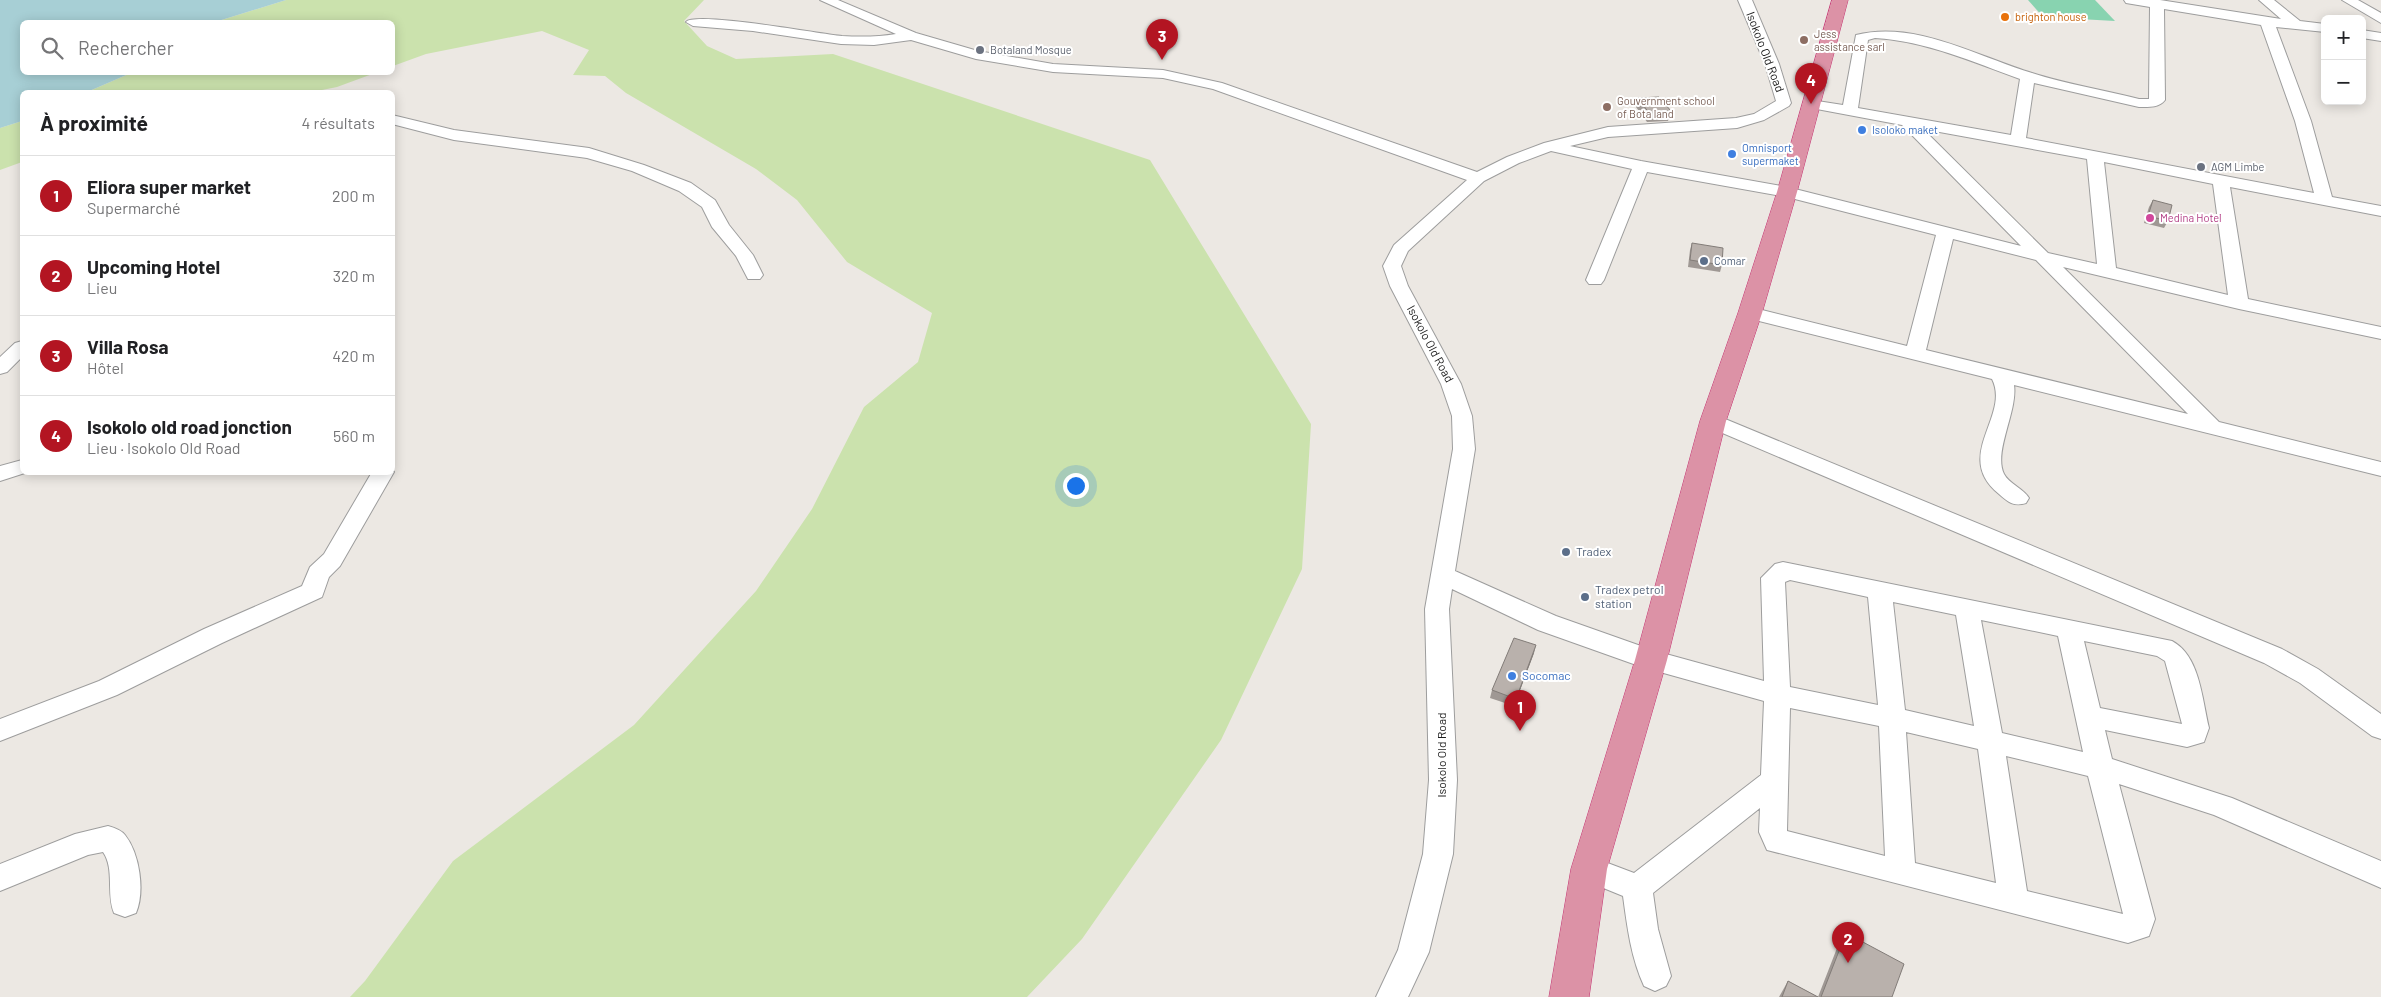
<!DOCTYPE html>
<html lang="fr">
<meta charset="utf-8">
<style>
:root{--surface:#fff;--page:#f2f2f2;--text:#202124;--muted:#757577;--line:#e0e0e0;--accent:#b31522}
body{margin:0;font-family:Barlow,sans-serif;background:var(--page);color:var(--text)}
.controls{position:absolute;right:15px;top:15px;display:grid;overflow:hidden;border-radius:8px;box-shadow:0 2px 12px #0003}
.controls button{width:45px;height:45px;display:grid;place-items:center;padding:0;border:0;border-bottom:1px solid var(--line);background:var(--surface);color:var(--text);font:25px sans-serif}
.you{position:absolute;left:1075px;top:485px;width:18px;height:18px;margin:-12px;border:4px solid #fff;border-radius:50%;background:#1a73e8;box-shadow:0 0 0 8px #1a73e833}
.badge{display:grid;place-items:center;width:32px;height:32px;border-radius:50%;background:var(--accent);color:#fff;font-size:16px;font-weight:700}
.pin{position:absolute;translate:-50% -41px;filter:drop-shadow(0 1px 2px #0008)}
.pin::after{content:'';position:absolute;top:26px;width:18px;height:15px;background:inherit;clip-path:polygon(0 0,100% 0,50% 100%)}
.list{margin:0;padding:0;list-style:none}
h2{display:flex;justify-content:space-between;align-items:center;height:65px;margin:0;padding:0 20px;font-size:21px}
h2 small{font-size:16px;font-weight:400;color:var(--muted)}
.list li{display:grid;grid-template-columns:32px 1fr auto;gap:15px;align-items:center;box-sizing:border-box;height:80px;padding:0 20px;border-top:1px solid var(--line)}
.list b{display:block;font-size:19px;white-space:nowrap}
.list p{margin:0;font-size:16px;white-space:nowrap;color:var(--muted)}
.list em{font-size:16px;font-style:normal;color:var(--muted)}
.icon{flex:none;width:28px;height:28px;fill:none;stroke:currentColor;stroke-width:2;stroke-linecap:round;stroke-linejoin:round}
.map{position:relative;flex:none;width:2381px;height:997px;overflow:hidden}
.search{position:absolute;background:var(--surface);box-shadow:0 2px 12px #0003;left:20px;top:20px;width:375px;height:55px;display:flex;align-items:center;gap:12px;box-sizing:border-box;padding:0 18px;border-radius:8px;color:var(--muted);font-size:19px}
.panel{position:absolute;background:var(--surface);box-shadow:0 2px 12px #0003;left:20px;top:90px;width:375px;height:385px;border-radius:8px}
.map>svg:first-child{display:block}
</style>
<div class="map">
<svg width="2381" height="997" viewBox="0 0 2381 997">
<rect width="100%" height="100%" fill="#ece8e3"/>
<path fill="#cbe2ad" d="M 286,0 L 704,0 L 684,21 L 707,46 L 736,59 L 833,54 L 1150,160 L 1311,424 L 1302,569 L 1221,740 L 1082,939 L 1027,997 L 350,997 L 365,981 L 453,861 L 634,725 L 756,591 L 812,509 L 864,407 L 918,362 L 932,313 L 847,262 L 797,200 L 756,169 L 626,93 L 605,76 L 573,75 L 589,50 L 542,31 L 426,54 L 393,66 L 392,22 L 215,22 Z
M 131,73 L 375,73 L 337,87 L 312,92 L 87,92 Z
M 22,121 L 22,162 L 0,170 L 0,128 Z"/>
<path fill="#88d3b0" d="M 2028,0 L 2095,0 L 2115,21 L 2043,17 Z"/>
<path fill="#a7cfd5" d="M 0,0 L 286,0 L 215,22 L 22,22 L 22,72 L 131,73 L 87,92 L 22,92 L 22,121 L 0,128 Z"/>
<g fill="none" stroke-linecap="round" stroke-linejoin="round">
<defs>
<path id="minor" d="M 820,0 L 838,0 L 916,33 L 978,51 L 1053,64 L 1163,70 L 1222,83 L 1477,172 L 1507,157 L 1544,143 L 1608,127 L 1736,118 L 1754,114 L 1776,101 L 1765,64 L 1738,0 L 1752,0 L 1779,64 L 1791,103 L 1789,106 L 1764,120 L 1737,128 L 1608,137 L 1570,146 L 1641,161 L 1787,187 L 2021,246 L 1902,125 L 1806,107 L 1804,104 L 1806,101 L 1811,100 L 1843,105 L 1856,35 C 1915,20 1976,56 2032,73 C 2066,84 2104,90 2139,99 L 2149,99 L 2150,7 L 2126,3 L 2124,0 L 2160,0 L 2281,19 L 2259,0 L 2274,0 L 2300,21 L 2325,24 L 2325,32 L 2276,27 L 2311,121 L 2332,197 L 2381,206 L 2381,216 L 2230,187 L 2248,299 L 2381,327 L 2381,339 L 2239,309 L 2063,267 L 2219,422 L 2381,462 L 2381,476 L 2014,385 C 2018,411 1993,452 2004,474 C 2009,484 2023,488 2029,498 L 2026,503 C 2014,507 2008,502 1999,494 C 1952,456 2011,416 1992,379 L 1743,317 L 1741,313 L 1743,309 L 1750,307 L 1907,346 L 1936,235 L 1787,197 L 1647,172 L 1604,280 L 1601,284 L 1589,284 L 1586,280 L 1632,169 L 1551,151 L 1519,163 L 1484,181 L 1408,251 L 1401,266 L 1408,286 L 1461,384 L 1472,416 L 1475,449 L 1455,571 L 1556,616 L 1655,651 L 1764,681 L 1761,578 L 1775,564 L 1783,562 L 2172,641 C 2200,656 2202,699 2209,728 L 2204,742 L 2187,747 L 2105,730 L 2112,759 L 2232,798 L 2381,861 L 2381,888 L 2214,815 L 2119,784 L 2155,919 L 2149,936 L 2128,943 L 1767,850 L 1759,832 L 1760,808 L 1653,893 L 1658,929 L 1671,976 L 1666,986 L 1655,991 L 1644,986 C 1631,958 1627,926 1623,896 L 1579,878 L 1574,869 L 1579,860 L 1589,856 L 1634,873 L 1761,775 L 1764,701 L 1642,667 L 1538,630 L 1452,589 L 1449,609 L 1457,780 L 1453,854 L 1429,952 L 1408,997 L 1376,997 L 1398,950 L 1423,854 L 1429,780 L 1425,609 L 1453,449 L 1452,416 L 1441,384 L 1390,286 L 1383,266 L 1394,245 L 1467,180 L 1213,89 L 1163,78 L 1053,72 L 976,59 L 911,40 L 874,45 L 841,44 L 753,31 L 693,26 L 686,22 C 695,11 820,34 842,36 C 860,37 878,37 896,34 ZM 2164,9 L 2261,25 L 2295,121 L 2314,193 L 2026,138 L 2034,83 L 2139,107 C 2148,107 2159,108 2165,100 ZM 1875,38 C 1926,41 1973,62 2020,79 L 2011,135 L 1858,108 L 1868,40 ZM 1923,129 L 2087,159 L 2097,264 L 2048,253 ZM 2104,162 L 2213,184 L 2228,295 L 2116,268 ZM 1953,239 L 2036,260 L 2188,414 L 1926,350 ZM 1790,580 L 1868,597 L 1878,705 L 1790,687 L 1785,582 ZM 1893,602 L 1956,615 L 1974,726 L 1905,710 ZM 1981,620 L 2058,636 L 2083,752 L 2002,733 ZM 2084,641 L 2157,656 L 2165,661 L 2182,724 L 2100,708 ZM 1790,708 L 1879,726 L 1885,856 L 1787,831 ZM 1906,732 L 1978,749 L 1996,883 L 1915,863 ZM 2006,756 L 2088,776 L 2123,914 L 2027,891 Z
M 2342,0 L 2358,0 L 2381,13 L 2381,23 Z
M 2362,30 L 2381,33 L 2381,41 L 2362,38 Z
M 392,115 L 454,130 L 589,148 L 644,165 L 691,183 L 715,200 L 729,225 L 753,255 L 763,275 L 760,279 L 748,279 L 736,256 L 712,227 L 702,207 L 679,191 L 632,171 L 587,158 L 454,140 L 392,124 Z
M 22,341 L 22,357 L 7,372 L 0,374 L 0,357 L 15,343 Z
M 1713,414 L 2282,649 L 2318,669 L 2381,714 L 2381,739 L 2372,736 L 2300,683 L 2264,663 L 1706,426 L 1702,421 L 1706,416 Z
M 22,460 L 22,472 L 28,472 L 0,481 L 0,466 Z
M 392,470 L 394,472 L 340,566 L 329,577 L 322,597 L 222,643 L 117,695 L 0,741 L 0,719 L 99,681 L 204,629 L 302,586 L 310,567 L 324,554 L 372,472 L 392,472 Z
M 108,826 C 115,828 121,830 125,835 C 140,854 145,892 136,913 L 125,917 L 114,913 C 106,894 115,869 103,852 L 88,855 L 0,891 L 0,864 L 75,834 Z"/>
<path id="highway" d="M 1832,0 L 1848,0 L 1797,192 L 1762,313 L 1726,421 L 1667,660 L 1607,869 L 1589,997 L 1549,997 L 1571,869 L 1635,660 L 1700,421 L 1738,313 L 1777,192 Z"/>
</defs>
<use href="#minor" stroke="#9d9d9d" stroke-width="2"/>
<use href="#highway" stroke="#c43673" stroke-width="1"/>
<use href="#minor" fill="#fff" fill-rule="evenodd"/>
<use href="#highway" fill="#dc92a6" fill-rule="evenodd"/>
</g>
<path fill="#9f9894" d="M 1638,98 L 1671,111 L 1668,121 L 1647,122 L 1636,107 Z
M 2153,200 L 2168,221 L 2164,228 L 2144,223 L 2149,207 Z
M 1692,243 L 1722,265 L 1720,272 L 1688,267 L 1690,250 Z
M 1534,653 L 1514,706 L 1490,698 L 1492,690 Z
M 1846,933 L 1892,997 L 1779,997 L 1788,981 L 1818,997 L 1837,948 Z"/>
<path fill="#827c78" d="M 1536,645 L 1534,653 L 1514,706 L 1516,699 Z"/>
<path fill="#b9b1ac" stroke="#827c78" d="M 1659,97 L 1671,111 L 1649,113 L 1638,98 Z
M 2153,200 L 2172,205 L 2168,221 L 2148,216 Z
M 1692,243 L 1723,248 L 1722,265 L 1690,260 Z
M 1514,638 L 1536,645 L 1516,699 L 1492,690 Z
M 1846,933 L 1904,964 L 1892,997 L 1821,997 Z
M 1788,981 L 1818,997 L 1782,997 Z"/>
<circle fill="#e8710a" stroke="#fff" stroke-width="2" cx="2005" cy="17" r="5"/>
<g fill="#8d6e63" stroke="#fff" stroke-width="2">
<circle cx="1804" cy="40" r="5"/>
<circle cx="1607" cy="107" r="5"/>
</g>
<g fill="#6b7280" stroke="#fff" stroke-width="2">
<circle cx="980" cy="50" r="5"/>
<circle cx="2201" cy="167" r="5"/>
</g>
<g fill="#3f7fe0" stroke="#fff" stroke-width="2">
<circle cx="1862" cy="130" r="5"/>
<circle cx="1732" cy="154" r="5"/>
<circle cx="1512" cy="676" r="5"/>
</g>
<circle fill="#d1479c" stroke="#fff" stroke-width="2" cx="2150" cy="218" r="5"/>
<g fill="#5c6f8a" stroke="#fff" stroke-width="2">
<circle cx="1704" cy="261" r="5"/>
<circle cx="1566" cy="552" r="5"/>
<circle cx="1585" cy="597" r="5"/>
</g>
<g text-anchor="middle" stroke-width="4" stroke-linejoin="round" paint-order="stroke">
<g font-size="11" fill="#c56008" stroke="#fff" text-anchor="start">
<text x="2015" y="21">brighton house</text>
</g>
<g font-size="11" fill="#785e54" stroke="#fff" text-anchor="start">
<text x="1814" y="38">Jess<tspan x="1814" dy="13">assistance sarl</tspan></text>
<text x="1617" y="105">Gouvernment school<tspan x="1617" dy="13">of Bota land</tspan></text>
</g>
<g font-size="11" fill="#5b616d" stroke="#fff" text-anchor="start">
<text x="990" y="54">Botaland Mosque</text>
<text x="2211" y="171">AGM Limbe</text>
</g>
<g font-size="11" fill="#366cbe" stroke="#fff" text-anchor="start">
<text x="1872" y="134">Isoloko maket</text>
<text x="1742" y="152">Omnisport<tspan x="1742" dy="13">supermaket</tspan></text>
</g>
<g font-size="11" fill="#b23c85" stroke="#fff" text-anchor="start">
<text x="2160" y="222">Medina Hotel</text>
</g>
<g font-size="11" fill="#4e5e75" stroke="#fff" text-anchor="start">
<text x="1714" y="265">Comar</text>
</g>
<g font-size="12" fill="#1c1c1c" stroke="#fff">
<text transform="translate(1765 52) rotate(69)" y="4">Isokolo Old Road</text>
<text transform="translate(1430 344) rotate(62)" y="4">Isokolo Old Road</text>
<text transform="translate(1442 755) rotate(-90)" y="4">Isokolo Old Road</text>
</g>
<g font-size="12" fill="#4e5e75" stroke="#fff" text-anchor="start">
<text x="1576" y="556">Tradex</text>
<text x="1595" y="594">Tradex petrol<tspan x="1595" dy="14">station</tspan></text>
</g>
<g font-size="12" fill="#366cbe" stroke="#fff" text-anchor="start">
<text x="1522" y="680">Socomac</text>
</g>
</g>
</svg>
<div class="controls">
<button>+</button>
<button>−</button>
</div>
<div class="you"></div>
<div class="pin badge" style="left:1520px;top:731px">1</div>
<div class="pin badge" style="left:1848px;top:963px">2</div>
<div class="pin badge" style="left:1162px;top:60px">3</div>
<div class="pin badge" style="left:1811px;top:104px">4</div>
<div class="search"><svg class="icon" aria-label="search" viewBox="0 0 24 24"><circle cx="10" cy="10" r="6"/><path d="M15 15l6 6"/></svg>Rechercher</div>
<section class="panel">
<h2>À proximité<small>4 résultats</small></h2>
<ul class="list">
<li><span class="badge">1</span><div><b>Eliora super market</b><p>Supermarché</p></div><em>200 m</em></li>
<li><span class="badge">2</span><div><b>Upcoming Hotel</b><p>Lieu</p></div><em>320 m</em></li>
<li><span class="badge">3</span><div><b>Villa Rosa</b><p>Hôtel</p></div><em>420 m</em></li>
<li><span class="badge">4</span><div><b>Isokolo old road jonction</b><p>Lieu · Isokolo Old Road</p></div><em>560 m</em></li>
</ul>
</section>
</div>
